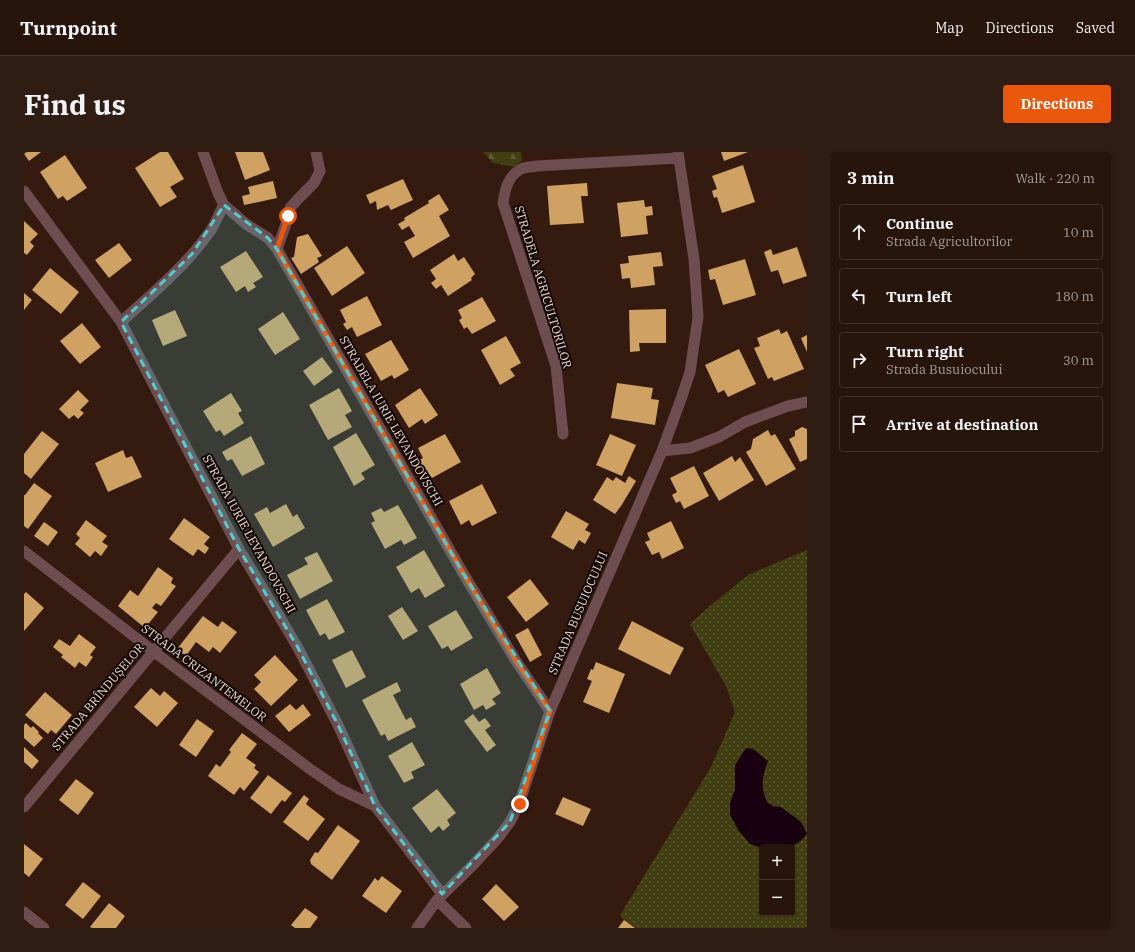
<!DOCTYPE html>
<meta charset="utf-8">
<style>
:root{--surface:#27140b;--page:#2f1d14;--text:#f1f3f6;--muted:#a49e9d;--line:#43332c;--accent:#ea580c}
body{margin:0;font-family:"IBM Plex Serif",serif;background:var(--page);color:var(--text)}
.controls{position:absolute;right:12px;bottom:12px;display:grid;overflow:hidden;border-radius:4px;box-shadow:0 1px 3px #0004}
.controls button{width:36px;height:36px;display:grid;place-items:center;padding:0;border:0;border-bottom:1px solid var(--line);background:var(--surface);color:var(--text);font:20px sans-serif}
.stop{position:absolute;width:12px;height:12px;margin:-9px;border:3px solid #ea580c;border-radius:50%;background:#fff}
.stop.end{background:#ea580c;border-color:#fff;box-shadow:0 1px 4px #0008}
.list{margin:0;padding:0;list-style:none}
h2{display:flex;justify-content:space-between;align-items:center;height:52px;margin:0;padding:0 16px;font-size:17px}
h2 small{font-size:13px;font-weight:400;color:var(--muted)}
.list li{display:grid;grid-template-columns:26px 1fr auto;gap:12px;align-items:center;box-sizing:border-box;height:56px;margin:0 8px 8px;padding:0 8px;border:1px solid var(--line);border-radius:4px}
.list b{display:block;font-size:15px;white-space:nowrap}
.list p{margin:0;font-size:13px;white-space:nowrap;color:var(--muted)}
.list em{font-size:13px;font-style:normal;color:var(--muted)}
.icon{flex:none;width:22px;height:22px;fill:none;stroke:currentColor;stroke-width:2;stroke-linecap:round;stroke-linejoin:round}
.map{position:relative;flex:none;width:783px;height:776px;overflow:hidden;border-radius:4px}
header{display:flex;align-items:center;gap:24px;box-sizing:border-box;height:56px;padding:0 20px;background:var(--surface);border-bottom:1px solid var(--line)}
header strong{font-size:19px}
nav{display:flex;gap:22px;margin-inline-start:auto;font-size:14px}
.intro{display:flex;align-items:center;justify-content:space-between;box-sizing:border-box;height:96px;padding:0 24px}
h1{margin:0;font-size:28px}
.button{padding:10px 18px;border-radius:4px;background:var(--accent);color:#fff;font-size:14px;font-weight:700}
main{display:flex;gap:24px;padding:0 24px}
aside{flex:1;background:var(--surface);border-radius:4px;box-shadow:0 1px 3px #0004}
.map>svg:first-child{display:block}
</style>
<header>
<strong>Turnpoint</strong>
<nav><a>Map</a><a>Directions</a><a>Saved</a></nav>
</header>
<div class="intro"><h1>Find us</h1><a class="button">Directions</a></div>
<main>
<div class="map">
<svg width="783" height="776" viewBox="0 0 783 776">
<defs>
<pattern id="grass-dots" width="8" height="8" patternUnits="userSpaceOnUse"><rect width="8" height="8" fill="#413e11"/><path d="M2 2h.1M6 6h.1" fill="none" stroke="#5d5933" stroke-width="1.8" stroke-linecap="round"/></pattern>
<pattern id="forest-firs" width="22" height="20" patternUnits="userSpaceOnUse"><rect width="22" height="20" fill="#413e11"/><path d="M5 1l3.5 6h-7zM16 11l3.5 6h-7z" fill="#5d5933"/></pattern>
</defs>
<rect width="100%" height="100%" fill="#341a0f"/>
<path fill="url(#grass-dots)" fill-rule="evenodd" d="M 783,398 L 783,776 L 613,776 L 600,768 L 596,763 L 687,615 L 711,560 L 702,534 L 666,472 L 687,453 L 724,423 ZM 738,695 L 768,695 L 768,761 L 738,761 Z"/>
<path fill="url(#forest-firs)" d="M 459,0 L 497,0 L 498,9 L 490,15 L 469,11 Z"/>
<path fill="#190010" d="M 722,596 L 729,597 L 744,609 C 738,626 736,633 743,650 L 749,654 L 757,655 L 777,670 L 783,681 C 774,698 755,695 738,695 L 738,696 L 726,692 L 715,679 L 706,663 L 706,651 L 711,637 L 711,613 Z"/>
<path fill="#cfa163" d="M 0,0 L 17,0 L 5,9 L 0,2 Z
M 136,0 L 144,0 L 160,27 L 146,35 L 153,45 L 136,55 L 111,16 Z
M 211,0 L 239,0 L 246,18 L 221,28 Z
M 697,0 L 724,0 L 700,9 Z
M 41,3 L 63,36 L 43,49 L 39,44 L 34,47 L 16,20 Z
M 719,13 L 731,50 L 698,61 L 693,45 L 690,46 L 688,39 L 693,37 L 688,24 Z
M 379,27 L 389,48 L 367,58 L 364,53 L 353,58 L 352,49 L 346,52 L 342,43 Z
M 249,29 L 253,46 L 220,53 L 218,44 L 226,42 L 224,35 Z
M 563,31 L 564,44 L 557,44 L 560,71 L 526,73 L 523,34 Z
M 415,42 L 425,58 L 415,64 L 426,84 L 389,106 L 380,90 L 391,84 L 385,74 L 378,78 L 374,72 L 381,68 L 380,66 L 405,51 L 404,49 Z
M 620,48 L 621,55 L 628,54 L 629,63 L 622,64 L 624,82 L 597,85 L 593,51 Z
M 0,69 L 14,82 L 6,90 L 10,94 L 3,103 L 0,101 Z
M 284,82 L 298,104 L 293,106 L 295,110 L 277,122 L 267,106 L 270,105 L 273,85 Z
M 95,91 L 108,108 L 85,126 L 71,108 Z
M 323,94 L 341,121 L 308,144 L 290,116 Z
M 773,95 L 783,124 L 759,132 L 754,118 L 747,120 L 740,100 L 747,97 L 749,103 Z
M 222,99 L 239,125 L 229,131 L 232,135 L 224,140 L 221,134 L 212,140 L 196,115 Z
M 637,100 L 639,114 L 629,115 L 631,133 L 607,136 L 606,126 L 598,127 L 596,112 L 605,111 L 604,104 Z
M 430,102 L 434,109 L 440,105 L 451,122 L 447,126 L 448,128 L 424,144 L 417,133 L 412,137 L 407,131 L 412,127 L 406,118 Z
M 721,107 L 732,143 L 699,153 L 691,127 L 686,128 L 684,118 Z
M 26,116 L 55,140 L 37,162 L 8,138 Z
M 0,141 L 8,148 L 0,158 Z
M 343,144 L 358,173 L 333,185 L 328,175 L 323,178 L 319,172 L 322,170 L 316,158 Z
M 458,145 L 472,169 L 448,182 L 443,175 L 440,177 L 435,168 L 438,166 L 434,158 Z
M 642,157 L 642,191 L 615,191 L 616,199 L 606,200 L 605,158 Z
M 151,158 L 163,184 L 139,194 L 128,168 Z
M 259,160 L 276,187 L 251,203 L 234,177 Z
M 58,171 L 77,195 L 56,212 L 36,189 Z
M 755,177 L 757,182 L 763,179 L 780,217 L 750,229 L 748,225 L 744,227 L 730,196 L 736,194 L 733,186 Z
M 783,183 L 783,200 L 777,186 Z
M 482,184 L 497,211 L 486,217 L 491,224 L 476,233 L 457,198 Z
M 367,188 L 385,218 L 370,227 L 368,223 L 357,229 L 341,202 Z
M 715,197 L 732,232 L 704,245 L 700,238 L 694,241 L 681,213 Z
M 298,205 L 309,220 L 290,234 L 279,219 Z
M 593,231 L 629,236 L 627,247 L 635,248 L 631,273 L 587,266 Z
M 315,236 L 328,259 L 321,263 L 328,275 L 304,288 L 285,253 Z
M 396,236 L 414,263 L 401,272 L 398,267 L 385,276 L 371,253 Z
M 54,238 L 65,249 L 56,258 L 60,261 L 54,267 L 50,263 L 45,267 L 35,257 Z
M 207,241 L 218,259 L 214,261 L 220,271 L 200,284 L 196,278 L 192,280 L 179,259 Z
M 778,275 L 783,277 L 783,307 L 776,310 L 765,287 L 771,284 L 771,279 Z
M 744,278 L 747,284 L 751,282 L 772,317 L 742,334 L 722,300 L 727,297 L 729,287 Z
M 18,279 L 35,292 L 7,327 L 0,321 L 0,302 Z
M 332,281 L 351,313 L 337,321 L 341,327 L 330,334 L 309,295 Z
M 421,282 L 437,310 L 408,326 L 404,321 L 400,323 L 393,309 L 399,306 L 394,296 Z
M 586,282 L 612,293 L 598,324 L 572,313 Z
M 227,284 L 241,312 L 218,324 L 208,307 L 203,309 L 198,300 Z
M 99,298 L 102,306 L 108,304 L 118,325 L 84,340 L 71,311 Z
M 708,304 L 711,310 L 716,305 L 730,328 L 695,349 L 679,321 Z
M 670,314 L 685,344 L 660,357 L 656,349 L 652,351 L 648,343 L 653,340 L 646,326 Z
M 605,324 L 612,329 L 597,354 L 591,362 L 569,348 L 583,325 L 589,329 L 592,325 L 601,331 Z
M 10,331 L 28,344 L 4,377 L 0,374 L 0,343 L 1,343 Z
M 458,332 L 473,361 L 448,374 L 445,368 L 437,373 L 425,349 Z
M 262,352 L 269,365 L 273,362 L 281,376 L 249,395 L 230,362 L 243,355 L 246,361 Z
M 374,353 L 393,386 L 380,393 L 377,388 L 361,397 L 347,371 L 351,369 L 347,361 L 357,356 L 360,360 Z
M 542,359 L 565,372 L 561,378 L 567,381 L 561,392 L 555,388 L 549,398 L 527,385 Z
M 160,366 L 186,385 L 180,392 L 185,396 L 181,402 L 174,397 L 169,404 L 145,387 Z
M 62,368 L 83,384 L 78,390 L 84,394 L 77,404 L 71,399 L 66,405 L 51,392 L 56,386 L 52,382 Z
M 647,369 L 660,396 L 638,407 L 635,400 L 628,403 L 621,390 L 626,388 L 623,381 Z
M 20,370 L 34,380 L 24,394 L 10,384 Z
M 400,398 L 421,434 L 401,446 L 395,436 L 387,441 L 372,415 Z
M 293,400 L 309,429 L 276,447 L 263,423 L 284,412 L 280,406 Z
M 134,415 L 149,426 L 147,431 L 152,434 L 137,454 L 132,451 L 128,456 L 134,460 L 121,476 L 94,454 L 106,438 L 114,444 Z
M 506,427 L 525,452 L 502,470 L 483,445 Z
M 2,440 L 20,456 L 0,479 L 0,442 Z
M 303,447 L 321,480 L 305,488 L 301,481 L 296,484 L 282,458 Z
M 378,455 L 394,479 L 379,488 L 364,464 Z
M 432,458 L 449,486 L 427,499 L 424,494 L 418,497 L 404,474 Z
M 179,464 L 194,475 L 198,469 L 213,480 L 196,501 L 189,495 L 185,500 L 172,490 L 162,504 L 153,497 Z
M 608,469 L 660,496 L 646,523 L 594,497 Z
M 504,476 L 518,503 L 506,510 L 491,483 Z
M 55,482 L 72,495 L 66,503 L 69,505 L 62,515 L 55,510 L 51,516 L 37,505 L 39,503 L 29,495 L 35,487 L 46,494 Z
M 328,498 L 342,525 L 322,536 L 308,508 Z
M 251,503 L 274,528 L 247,554 L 230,537 L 237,530 L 230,523 Z
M 572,510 L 601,522 L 585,561 L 559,550 L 568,529 L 563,527 L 567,517 L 569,518 Z
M 463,516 L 477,541 L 468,547 L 472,552 L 462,558 L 459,553 L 450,558 L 436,532 Z
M 373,530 L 377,539 L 369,543 L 382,568 L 387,565 L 392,575 L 364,589 L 361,582 L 357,584 L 338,548 Z
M 127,536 L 136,544 L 140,539 L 154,551 L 133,575 L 110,555 Z
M 21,540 L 48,563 L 32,582 L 27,578 L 24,582 L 1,563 Z
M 266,552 L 272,558 L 279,552 L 287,563 L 265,580 L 251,564 Z
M 449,562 L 455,570 L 461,566 L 467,574 L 461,578 L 472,593 L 463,600 L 440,569 Z
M 173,567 L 190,579 L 172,605 L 155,593 Z
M 2,571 L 7,576 L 9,574 L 15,580 L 14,581 L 19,586 L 10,595 L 0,586 L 0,573 Z
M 218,581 L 233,592 L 222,606 L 232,613 L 230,616 L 235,620 L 220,639 L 216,635 L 210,643 L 184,624 L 192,612 L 196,615 L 207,600 L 205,598 Z
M 388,590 L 401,613 L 387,620 L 390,626 L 380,631 L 364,604 Z
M 0,595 L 15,609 L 8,617 L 0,610 Z
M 244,623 L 268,641 L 261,650 L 258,648 L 247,662 L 226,646 Z
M 52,627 L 70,641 L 54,663 L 35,648 Z
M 413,637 L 432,661 L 423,668 L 426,673 L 419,679 L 415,674 L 407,681 L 388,656 Z
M 280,643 L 285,647 L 282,652 L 301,667 L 284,689 L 259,670 Z
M 539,645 L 567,657 L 559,674 L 531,662 Z
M 314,673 L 336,689 L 308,728 L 287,712 L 286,708 L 291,700 L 294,701 Z
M 0,692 L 19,707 L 5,725 L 0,721 Z
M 358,724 L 378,739 L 362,761 L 338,744 L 351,726 L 354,729 Z
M 59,730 L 77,744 L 59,767 L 41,753 Z
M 472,732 L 495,755 L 480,769 L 458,747 Z
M 85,751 L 101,764 L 92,776 L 68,776 L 66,775 Z
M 281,756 L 294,765 L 286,776 L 271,776 L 267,773 Z
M 600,768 L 611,776 L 594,776 Z"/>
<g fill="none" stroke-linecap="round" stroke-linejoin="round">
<path stroke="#6d4d50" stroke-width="11" d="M 179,0 L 194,41 L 200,53 L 222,72 L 244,86 L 253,97 L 439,421 L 492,509 L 526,559
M 0,39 L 97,170 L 215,397 L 273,494 L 315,575 L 351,654 L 418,742
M 253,97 L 262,72 L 266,56 L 275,46 L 290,31 L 296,19 L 292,0
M 97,170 C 128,142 163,113 187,78 C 192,70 195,61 200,53
M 539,282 L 532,214 L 479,51 C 481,37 484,24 497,17 C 501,15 508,15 513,14 L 655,6
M 638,299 L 666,296 L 695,285 L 721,270 L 764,254 L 783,250
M 0,399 L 129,499 L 286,617 L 315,637 L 351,654
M 0,655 L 215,397
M 413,748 L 442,776
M 0,760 L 20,776
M 393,776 L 413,748 L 448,714 L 474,686 L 486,670 L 495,652 L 526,559 L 638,299 L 657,247 L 666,220 L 674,165 L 670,107 L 654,0"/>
</g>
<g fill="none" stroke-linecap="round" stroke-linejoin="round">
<path stroke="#ea580c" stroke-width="5" d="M 264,64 L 253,97 L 439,421 L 492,509 L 526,559 L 496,652"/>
</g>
<path fill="#52ccd0" fill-opacity="0.2" stroke="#52ccd0" stroke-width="3" stroke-dasharray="8 5" stroke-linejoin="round" d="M 200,53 L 244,86 L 253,97 L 439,421 L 526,559 L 486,670 L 418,742 L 351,654 L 315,575 L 273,494 L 215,397 L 97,170 L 168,102 Z"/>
<g text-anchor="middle" stroke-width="4" stroke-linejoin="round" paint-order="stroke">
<g font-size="12" fill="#ecd9d2" stroke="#130804">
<text transform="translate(519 135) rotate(73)" y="4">STRADELA AGRICULTORILOR</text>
<text transform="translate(367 269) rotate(60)" y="4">STRADELA IURIE LEVANDOVSCHI</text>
<text transform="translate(225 382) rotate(61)" y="4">STRADA IURIE LEVANDOVSCHI</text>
<text transform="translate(554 461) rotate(-67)" y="4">STRADA BUSUIOCULUI</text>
<text transform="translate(180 521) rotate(37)" y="4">STRADA CRIZANTEMELOR</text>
<text transform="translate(74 545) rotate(-50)" y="4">STRADA BRÎNDUȘELOR</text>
</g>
</g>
</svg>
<div class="controls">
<button>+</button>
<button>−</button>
</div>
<div class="stop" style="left:264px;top:64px"></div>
<div class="stop end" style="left:496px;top:652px"></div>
</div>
<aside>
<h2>3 min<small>Walk · 220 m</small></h2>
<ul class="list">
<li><svg class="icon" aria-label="ahead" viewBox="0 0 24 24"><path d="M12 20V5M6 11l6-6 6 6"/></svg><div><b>Continue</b><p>Strada Agricultorilor</p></div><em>10 m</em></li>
<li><svg class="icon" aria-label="left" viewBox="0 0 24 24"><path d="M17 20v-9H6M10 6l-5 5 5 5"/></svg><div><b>Turn left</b></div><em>180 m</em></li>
<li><svg class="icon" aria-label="right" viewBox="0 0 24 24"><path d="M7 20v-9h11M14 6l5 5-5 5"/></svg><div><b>Turn right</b><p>Strada Busuiocului</p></div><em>30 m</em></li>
<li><svg class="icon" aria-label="arrive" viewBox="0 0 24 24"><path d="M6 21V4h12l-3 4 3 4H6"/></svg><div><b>Arrive at destination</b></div></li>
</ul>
</aside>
</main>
